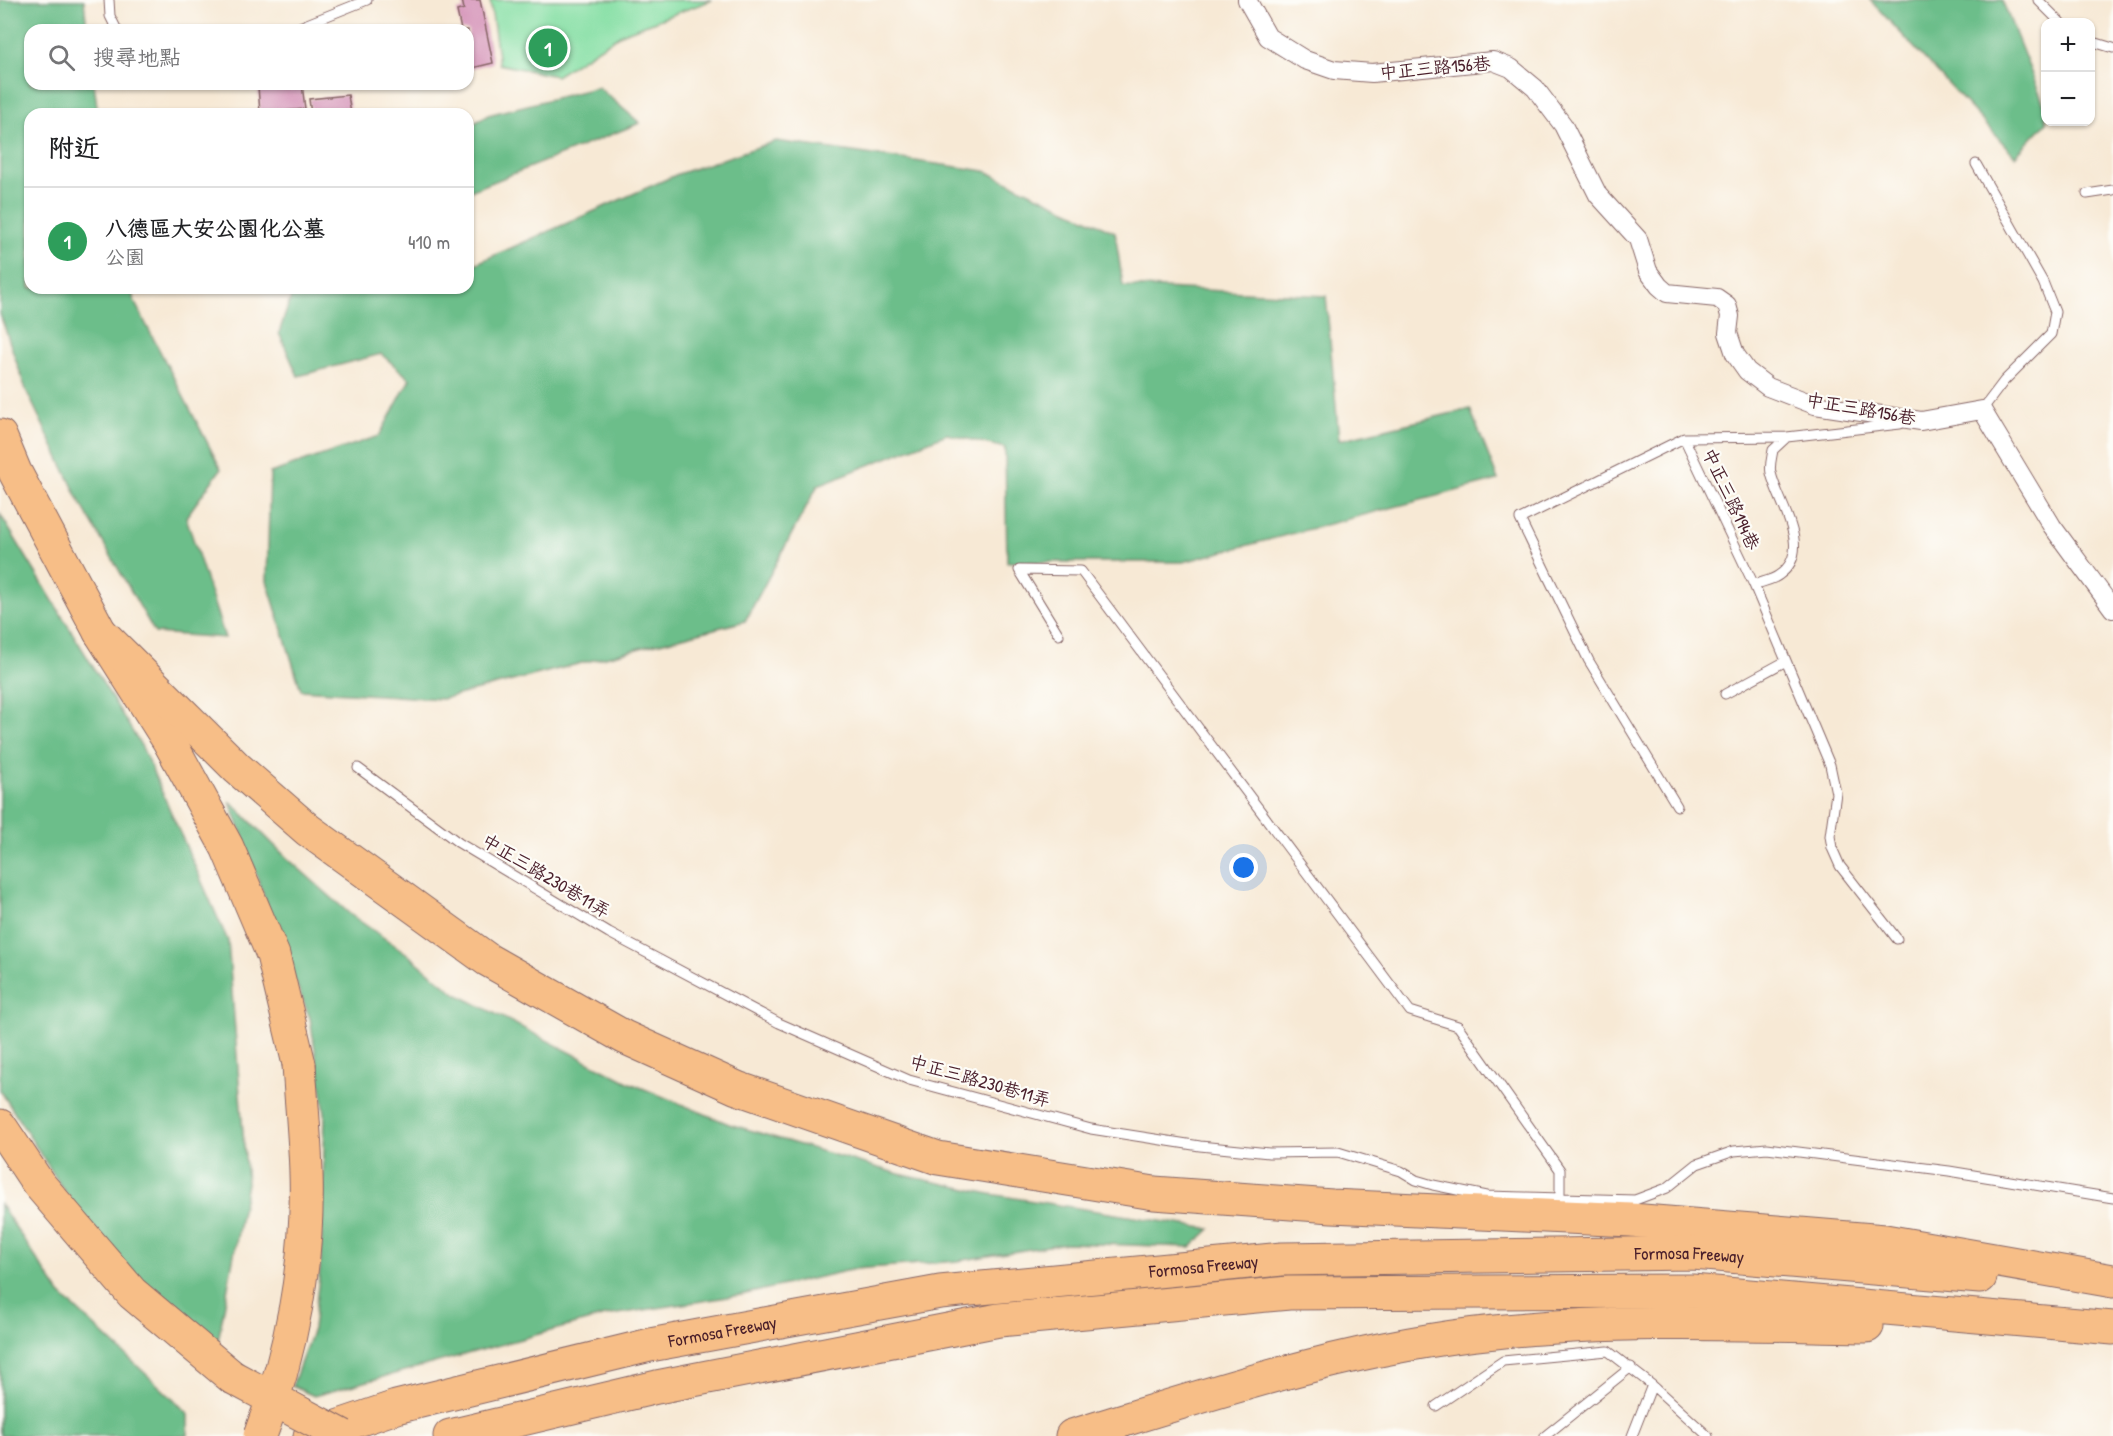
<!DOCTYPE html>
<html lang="zh-TW">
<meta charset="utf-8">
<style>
:root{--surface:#fff;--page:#f6f6f6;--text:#202124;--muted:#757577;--line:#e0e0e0;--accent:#db2777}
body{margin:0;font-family:"Patrick Hand","LXGW WenKai TC",sans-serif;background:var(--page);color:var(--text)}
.controls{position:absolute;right:18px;top:18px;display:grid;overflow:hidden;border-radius:12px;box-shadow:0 2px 4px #0004}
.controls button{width:54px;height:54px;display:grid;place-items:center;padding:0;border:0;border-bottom:2px solid var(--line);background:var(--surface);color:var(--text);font:30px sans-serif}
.you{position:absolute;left:1244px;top:868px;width:21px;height:21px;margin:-15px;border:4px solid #fff;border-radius:50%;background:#1a73e8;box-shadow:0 0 0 9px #1a73e833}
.badge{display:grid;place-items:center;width:39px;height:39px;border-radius:50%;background:var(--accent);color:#fff;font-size:20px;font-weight:700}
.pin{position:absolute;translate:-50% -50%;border:3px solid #fff;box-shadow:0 2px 6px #0006}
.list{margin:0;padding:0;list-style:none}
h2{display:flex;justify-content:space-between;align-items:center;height:78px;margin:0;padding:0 24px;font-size:26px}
h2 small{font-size:20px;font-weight:400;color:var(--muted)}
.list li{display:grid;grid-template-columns:39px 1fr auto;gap:18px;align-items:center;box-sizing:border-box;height:108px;padding:0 24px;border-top:2px solid var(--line)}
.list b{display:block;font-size:22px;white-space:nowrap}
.list p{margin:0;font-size:20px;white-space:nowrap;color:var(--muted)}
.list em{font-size:20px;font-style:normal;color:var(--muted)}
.icon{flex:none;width:33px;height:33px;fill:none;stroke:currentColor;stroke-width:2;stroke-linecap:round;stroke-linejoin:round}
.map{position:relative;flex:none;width:2113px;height:1436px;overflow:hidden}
.search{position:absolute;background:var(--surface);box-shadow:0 2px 4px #0004;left:24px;top:24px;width:450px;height:66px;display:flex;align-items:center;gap:15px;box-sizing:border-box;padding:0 21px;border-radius:18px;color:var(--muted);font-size:22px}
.panel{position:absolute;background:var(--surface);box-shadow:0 2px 4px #0004;left:24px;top:108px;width:450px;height:186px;border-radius:18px}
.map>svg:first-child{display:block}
</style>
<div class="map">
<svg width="2113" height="1436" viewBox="0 0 2113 1436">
<rect width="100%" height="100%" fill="#fdfcf7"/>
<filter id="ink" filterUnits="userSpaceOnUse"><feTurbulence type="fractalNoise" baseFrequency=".0167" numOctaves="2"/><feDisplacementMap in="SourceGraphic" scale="12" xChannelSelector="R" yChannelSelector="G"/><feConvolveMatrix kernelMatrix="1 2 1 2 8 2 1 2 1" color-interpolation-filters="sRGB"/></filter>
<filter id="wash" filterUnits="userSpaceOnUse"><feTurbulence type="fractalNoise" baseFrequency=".008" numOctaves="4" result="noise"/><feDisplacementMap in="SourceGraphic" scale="24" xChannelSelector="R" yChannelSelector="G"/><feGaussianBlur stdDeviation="1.35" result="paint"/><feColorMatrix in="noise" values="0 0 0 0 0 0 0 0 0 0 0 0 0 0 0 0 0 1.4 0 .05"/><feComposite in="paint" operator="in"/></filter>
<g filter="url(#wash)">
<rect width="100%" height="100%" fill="#f7e9d5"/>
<path fill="#85dfa4" stroke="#687f68" stroke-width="1.5" d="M 490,0 L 712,0 L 623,33 L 556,76 L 499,64 Z"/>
<path fill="#6cbe8a" stroke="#5b6e5a" stroke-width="1.5" d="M 0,0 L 84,0 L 87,30 L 30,30 L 30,84 L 94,84 L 98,114 L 30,114 L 30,288 L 131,288 L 134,301 L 221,469 L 186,517 L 225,638 L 155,633 L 80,502 L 26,390 L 0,314 Z
M 1870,0 L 2002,0 L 2045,107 L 2047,122 L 2015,156 Z
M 598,87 L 640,123 L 468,192 L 468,127 L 488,115 Z
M 776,141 L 985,171 L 1115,232 L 1123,286 L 1326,296 L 1339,440 L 1470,409 L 1498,480 L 1183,562 L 1007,562 L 1005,448 L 947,434 L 818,485 L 745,621 L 442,699 L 301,690 L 267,581 L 270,473 L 379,436 L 410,379 L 381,354 L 298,376 L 279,333 L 294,288 L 468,288 L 468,267 L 678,174 Z
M 0,514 L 142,747 L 228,941 L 247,1183 L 215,1358 L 124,1285 L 0,1090 Z
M 230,801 L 287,858 L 351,915 L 406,953 L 455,993 L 630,1083 L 729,1124 L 899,1174 L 990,1194 L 1210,1229 L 1191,1247 L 1066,1243 L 958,1261 L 855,1269 L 741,1295 L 605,1316 L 314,1396 L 292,1386 L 313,1329 L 321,1260 L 325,1113 L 310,1018 L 287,961 Z
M 0,1204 L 60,1294 L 188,1413 L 188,1436 L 0,1436 Z"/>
<g id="blocks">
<path fill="#d491b7" d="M 462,0 L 480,0 L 493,63 L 468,69 L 468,30 L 461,30 L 457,11 L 464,9 Z
M 302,84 L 305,109 L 260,113 L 258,86 Z
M 348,95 L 351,114 L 311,114 L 309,99 Z"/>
</g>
</g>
<g filter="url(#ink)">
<use href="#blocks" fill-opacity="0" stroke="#876666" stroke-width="1.5"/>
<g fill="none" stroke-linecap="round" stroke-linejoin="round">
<defs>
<path id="lane" d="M 109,0 L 110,16 L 117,30
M 2038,0 L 2060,22
M 292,30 L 367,0
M 2090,41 L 2113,48
M 1976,164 L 2043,282 L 2055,312 L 2051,334 L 2004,381 L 1982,410
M 2087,194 L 2113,190
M 1684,438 L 1754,585 L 1830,765 L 1836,793 L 1830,836 L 1832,848 L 1840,866 L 1897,939
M 1754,585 C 1761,582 1773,580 1779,575 C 1815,550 1778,504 1771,473 C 1769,466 1772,457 1773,450 L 1787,437
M 1059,635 L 1019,570 L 1081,571 L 1410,1011 L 1458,1026 L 1560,1170 L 1560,1200
M 1725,694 L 1786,661
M 358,768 L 459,843 L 609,933 L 779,1023 L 909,1080 L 1091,1129 L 1200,1146 L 1269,1153 L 1338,1152 L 1401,1171 L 1416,1180 L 1433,1185 L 1487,1196 L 1635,1200 L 1667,1188 L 1697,1164 L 1734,1151 L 1767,1148 L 1949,1171 L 2113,1198
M 1677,806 L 1589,661 L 1520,519 L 1684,438 L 1787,437 L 1900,424
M 1436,1406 L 1503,1361 L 1608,1351 L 1652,1385 L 1708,1436
M 1545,1436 L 1631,1367
M 1632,1436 L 1652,1385"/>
<path id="street" d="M 1247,0 L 1268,37 L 1305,60 L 1334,70 L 1372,73 L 1493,61 L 1511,68 L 1535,88 L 1563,125 L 1598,195 L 1638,239 L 1648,271 L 1659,286 L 1667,293 L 1717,298 L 1727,305 L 1730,316 L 1728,333 L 1735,354 L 1747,371 L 1768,387 L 1815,405 L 1921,421 L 1982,410 L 2052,526 L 2113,609"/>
<g id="highway">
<path d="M 0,436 L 15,472 L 100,632 L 169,741 L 227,847 L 273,955 L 299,1064"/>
<path d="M 100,632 L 237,768 L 308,830 L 488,960 L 624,1037 L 737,1088 L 938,1158 L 1154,1193 L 1332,1206 L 1631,1220 L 1885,1241 L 2113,1281"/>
<path d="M 0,1126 L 38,1183 L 132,1293 L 232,1377"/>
<path id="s1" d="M 310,1436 L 396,1407 L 650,1345 L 940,1292 L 1282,1259 L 1693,1253 L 1980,1277"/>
<path d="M 450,1436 L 657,1387 L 999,1320 L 1289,1293 L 1692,1291 L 2113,1328"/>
<path d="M 1072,1436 C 1210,1394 1351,1346 1495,1332 C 1618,1319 1743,1324 1867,1326"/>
</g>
</defs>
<use href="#lane" stroke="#876666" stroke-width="11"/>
<use href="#street" stroke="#876666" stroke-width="20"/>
<use href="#highway" stroke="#876666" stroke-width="35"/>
<use href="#lane" stroke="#fff" stroke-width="9"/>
<use href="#street" stroke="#fff" stroke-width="18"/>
<use href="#highway" stroke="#f7be87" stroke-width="33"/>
<defs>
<path id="highway-bridge" d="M 232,1377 L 343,1436
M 260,1436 C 291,1354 309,1261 306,1173 C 305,1136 301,1100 299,1064"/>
</defs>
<use href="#highway-bridge" stroke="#876666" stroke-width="35" stroke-linecap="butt"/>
<use href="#highway-bridge" stroke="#f7be87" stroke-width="33"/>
</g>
</g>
<g text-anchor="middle" stroke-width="4.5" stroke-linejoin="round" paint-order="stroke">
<g font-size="18" fill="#4a1f2b" stroke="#fdfcf7">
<text transform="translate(1435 68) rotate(-5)" y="6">中正三路156巷</text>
<text transform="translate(1861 409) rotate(10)" y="6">中正三路156巷</text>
<text transform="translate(1731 499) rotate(65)" y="6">中正三路194巷</text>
<text transform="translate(546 876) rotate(31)" y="6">中正三路230巷11弄</text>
<text transform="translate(980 1081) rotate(16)" y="6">中正三路230巷11弄</text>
<text dy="6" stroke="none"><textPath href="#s1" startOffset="1398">Formosa Freeway</textPath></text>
<text dy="6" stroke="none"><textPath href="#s1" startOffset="912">Formosa Freeway</textPath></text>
<text dy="6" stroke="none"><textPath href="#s1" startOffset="426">Formosa Freeway</textPath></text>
</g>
</g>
</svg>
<div class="controls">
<button>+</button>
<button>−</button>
</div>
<div class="you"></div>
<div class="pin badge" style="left:548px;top:48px;background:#2e9e5b">1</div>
<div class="search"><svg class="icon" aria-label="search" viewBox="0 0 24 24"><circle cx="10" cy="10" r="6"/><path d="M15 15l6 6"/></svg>搜尋地點</div>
<section class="panel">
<h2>附近<small></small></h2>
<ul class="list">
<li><span class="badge" style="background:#2e9e5b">1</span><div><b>八德區大安公園化公墓</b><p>公園</p></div><em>410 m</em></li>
</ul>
</section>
</div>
